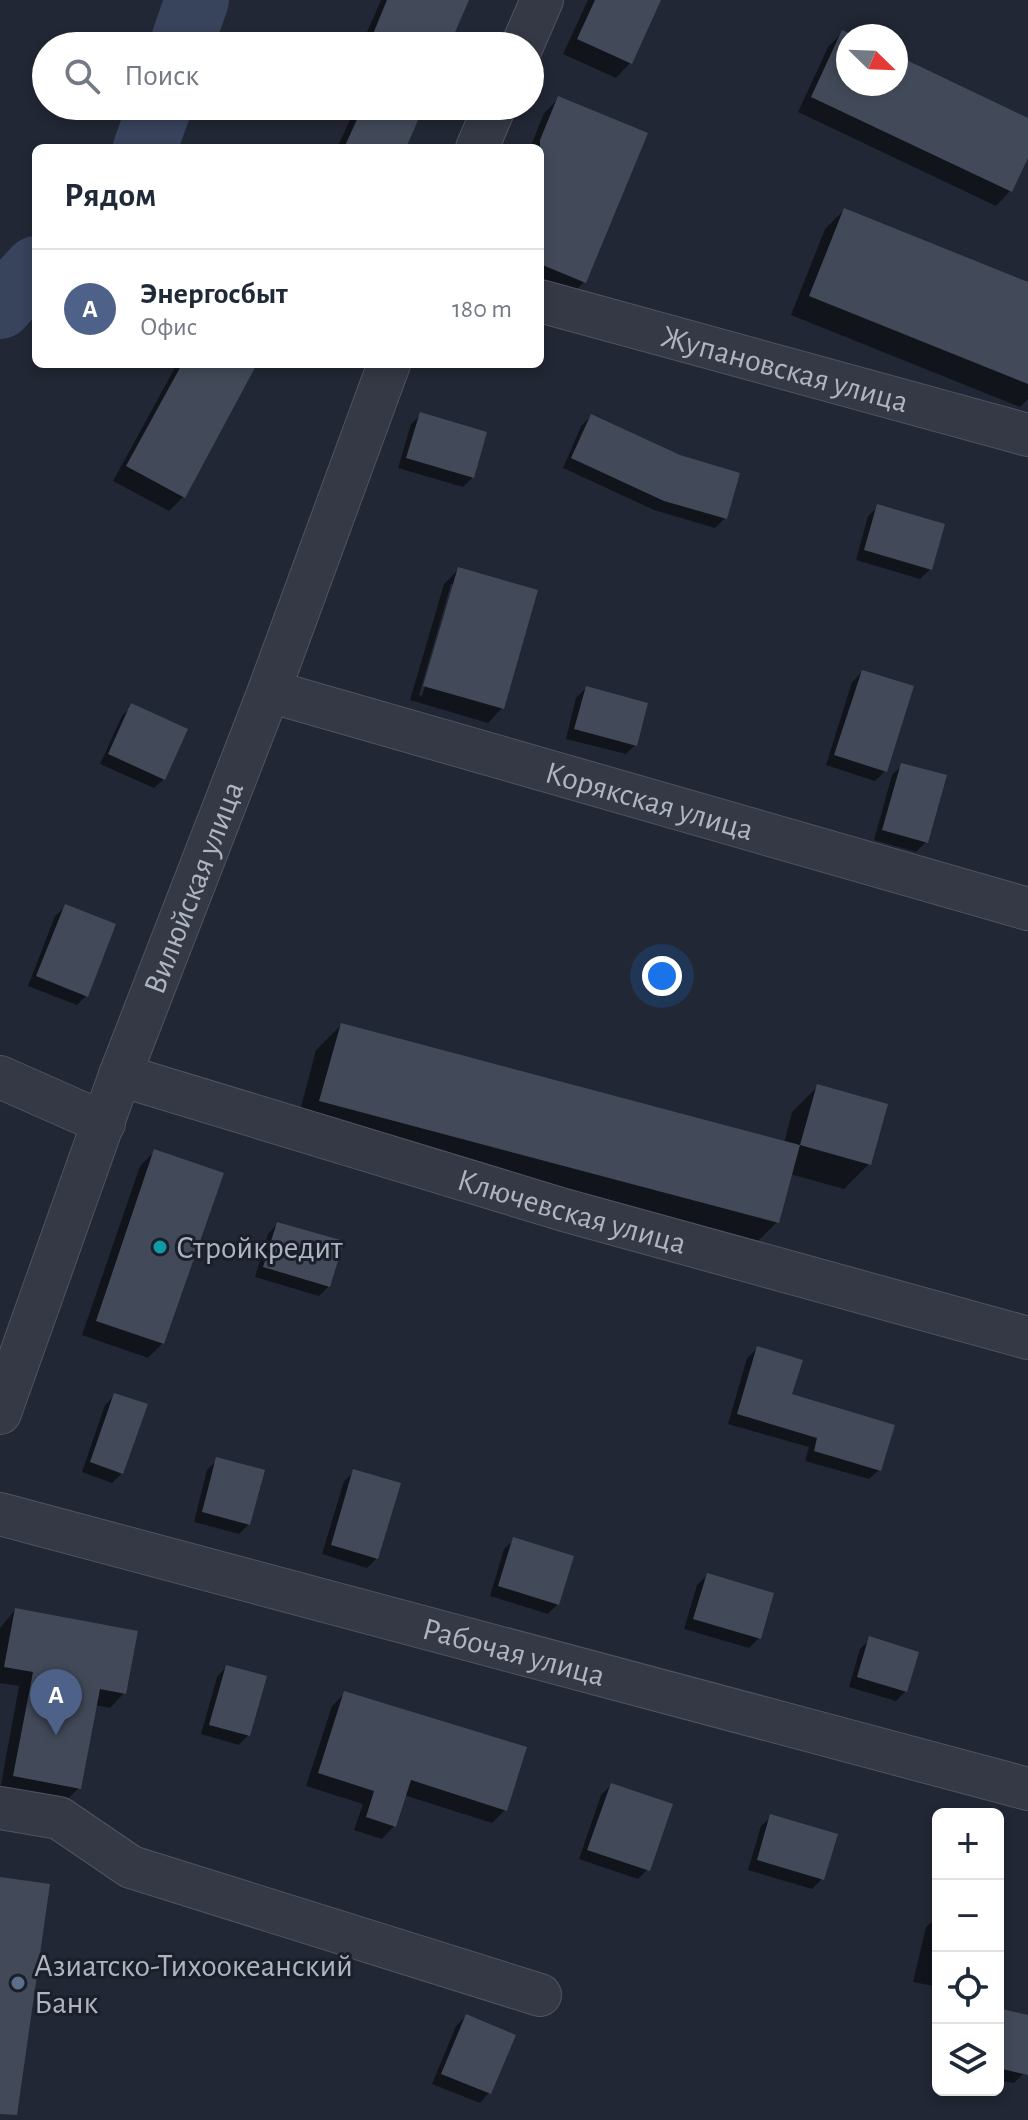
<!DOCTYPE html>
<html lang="ru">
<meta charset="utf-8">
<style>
:root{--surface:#fff;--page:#f6f6f7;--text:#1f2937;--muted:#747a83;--line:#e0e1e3;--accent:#4e6189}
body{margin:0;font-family:"Alegreya Sans",sans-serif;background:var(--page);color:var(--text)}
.controls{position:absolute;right:24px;bottom:24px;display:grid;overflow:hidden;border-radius:12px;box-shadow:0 4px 12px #0003}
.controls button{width:72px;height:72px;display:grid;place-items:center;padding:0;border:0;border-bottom:2px solid var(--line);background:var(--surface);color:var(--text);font:40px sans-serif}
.compass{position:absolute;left:836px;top:24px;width:72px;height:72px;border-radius:50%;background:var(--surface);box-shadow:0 4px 12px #0003;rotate:113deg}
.you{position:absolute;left:662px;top:976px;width:28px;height:28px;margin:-20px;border:6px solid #fff;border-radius:50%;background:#1a73e8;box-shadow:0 0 0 12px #1a73e833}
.badge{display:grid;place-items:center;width:52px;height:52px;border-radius:50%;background:var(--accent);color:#fff;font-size:26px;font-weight:700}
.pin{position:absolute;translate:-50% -66px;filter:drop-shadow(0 2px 4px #0008)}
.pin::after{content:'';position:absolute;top:42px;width:28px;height:24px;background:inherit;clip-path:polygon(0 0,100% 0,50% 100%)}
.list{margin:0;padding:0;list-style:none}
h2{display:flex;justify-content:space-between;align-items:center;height:104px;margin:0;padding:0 32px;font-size:34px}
h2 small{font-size:26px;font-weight:400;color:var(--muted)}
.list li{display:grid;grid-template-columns:52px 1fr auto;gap:24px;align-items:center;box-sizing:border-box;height:120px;padding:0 32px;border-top:2px solid var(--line)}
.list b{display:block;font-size:30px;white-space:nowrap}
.list p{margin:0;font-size:26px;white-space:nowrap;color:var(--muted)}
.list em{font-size:26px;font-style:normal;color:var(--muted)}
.icon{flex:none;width:44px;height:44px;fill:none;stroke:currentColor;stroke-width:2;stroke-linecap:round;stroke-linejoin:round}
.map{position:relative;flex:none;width:1028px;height:2120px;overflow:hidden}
.search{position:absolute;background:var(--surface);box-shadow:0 4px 12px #0003;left:32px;top:32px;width:512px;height:88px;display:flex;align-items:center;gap:20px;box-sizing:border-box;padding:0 28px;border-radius:44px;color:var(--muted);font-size:30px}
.panel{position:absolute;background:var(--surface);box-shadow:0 4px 12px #0003;left:32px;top:144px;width:512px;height:224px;border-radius:12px}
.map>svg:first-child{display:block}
</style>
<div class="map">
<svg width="1028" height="2120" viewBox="0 0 1028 2120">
<rect width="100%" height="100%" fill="#212734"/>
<path fill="#0007" fill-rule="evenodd" d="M 381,0 L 467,0 L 447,46 L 361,46 Z
M 588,0 L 659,0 L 630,63 L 616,78 L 563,54 Z
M 843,32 L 850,36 L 848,36 L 848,84 L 896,84 L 896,58 L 1028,120 L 1028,153 L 1010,191 L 996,206 L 798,112 L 828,47 Z
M 559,98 L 584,282 L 570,297 L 540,284 L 540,148 L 530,148 L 544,113 Z
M 343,106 L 422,106 L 404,148 L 337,148 L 354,111 Z
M 844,210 L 1028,284 L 1028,399 L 1020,407 L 791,315 L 825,229 Z
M 177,364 L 255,364 L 184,496 L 169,511 L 113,481 Z
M 421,415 L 473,477 L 463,487 L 398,468 L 411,424 Z
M 591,416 L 725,518 L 715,528 L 654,510 L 563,468 L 581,426 Z
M 878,507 L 930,569 L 920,579 L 856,560 L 868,516 Z
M 458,570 L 502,708 L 488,723 L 410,700 L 444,584 ZM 451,584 L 455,584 L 422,696 L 419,695 Z
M 862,672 L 885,771 L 875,781 L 826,765 L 852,682 Z
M 586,688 L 635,745 L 626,754 L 566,739 L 576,698 Z
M 132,706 L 164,779 L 154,788 L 100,764 L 122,716 Z
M 902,765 L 926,842 L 916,852 L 874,840 L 892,775 Z
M 65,907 L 86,996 L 77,1005 L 28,986 L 55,916 Z
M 341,1025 L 784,1143 L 792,1112 L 817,1087 L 869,1164 L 844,1189 L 790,1174 L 777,1222 L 752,1247 L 296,1126 L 316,1050 Z
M 155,1151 L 163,1343 L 148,1358 L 82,1335 L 140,1166 Z
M 277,1224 L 329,1286 L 319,1296 L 255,1277 L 268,1234 Z
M 757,1349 L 790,1396 L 879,1470 L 869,1479 L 805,1461 L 809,1447 L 728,1424 L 747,1358 Z
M 115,1395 L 122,1473 L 112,1483 L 82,1472 L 105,1405 Z
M 217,1460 L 249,1524 L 239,1534 L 194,1522 L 207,1470 Z
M 354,1472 L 377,1558 L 367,1568 L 322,1554 L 344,1481 Z
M 514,1540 L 558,1604 L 548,1614 L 490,1596 L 504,1549 Z
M 707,1575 L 759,1638 L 749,1648 L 684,1629 L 697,1585 Z
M 15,1610 L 124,1693 L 110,1708 L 95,1705 L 79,1788 L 64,1802 L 0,1790 L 19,1686 L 0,1683 L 0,1628 Z
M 870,1639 L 906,1691 L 896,1701 L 849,1687 L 860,1649 Z
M 226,1667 L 248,1735 L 239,1745 L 201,1734 L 217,1677 Z
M 345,1693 L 505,1810 L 492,1823 L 404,1795 L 394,1826 L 382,1839 L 354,1830 L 363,1804 L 306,1786 L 332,1706 Z
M 611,1785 L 648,1869 L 638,1879 L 579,1859 L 601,1795 Z
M 771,1817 L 822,1879 L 812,1889 L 748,1870 L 761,1826 Z
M 936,1918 L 938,1918 L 938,1987 L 913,1982 L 926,1927 Z
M 998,2013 L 1028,2017 L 1028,2053 L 1023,2074 L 1014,2083 L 998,2080 Z
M 466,2016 L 489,2093 L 480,2103 L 432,2084 L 456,2026 Z"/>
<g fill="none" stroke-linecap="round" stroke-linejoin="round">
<path stroke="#38435c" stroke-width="64" d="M 181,46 L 197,0
M 145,148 L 160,106
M 0,307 L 36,268"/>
</g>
<path fill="#424a59" d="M 387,0 L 469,0 L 449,46 L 368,46 Z
M 595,0 L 661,0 L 632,64 L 577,39 Z
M 842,30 L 855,36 L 848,36 L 848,84 L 896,84 L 896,55 L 1028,118 L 1028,158 L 1012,192 L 811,97 Z
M 558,96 L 648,133 L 586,283 L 540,264 L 540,140 Z
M 363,106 L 424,106 L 406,148 L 344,148 Z
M 844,208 L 1028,282 L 1028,384 L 809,296 Z
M 182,364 L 257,364 L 185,498 L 126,466 Z
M 420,412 L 487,432 L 474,478 L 406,458 Z
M 591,414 L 680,455 L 740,473 L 727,519 L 664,501 L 571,458 Z
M 877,504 L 945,524 L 932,570 L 864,550 Z
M 458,567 L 538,590 L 504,709 L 423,686 Z
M 862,670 L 914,686 L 887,772 L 834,755 Z
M 586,686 L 648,703 L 637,746 L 574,729 Z
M 131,703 L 188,729 L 165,780 L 108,754 Z
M 901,763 L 947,775 L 928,843 L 882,830 Z
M 65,904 L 116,924 L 88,997 L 36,976 Z
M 341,1023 L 800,1145 L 779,1223 L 319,1101 Z
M 817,1084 L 888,1104 L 871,1165 L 800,1145 Z
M 154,1149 L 224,1173 L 164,1344 L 96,1321 Z
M 277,1222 L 344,1241 L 330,1287 L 263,1267 Z
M 757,1346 L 803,1360 L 792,1394 L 895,1425 L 881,1471 L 814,1451 L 817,1438 L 737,1414 Z
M 114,1393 L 148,1404 L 123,1474 L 90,1462 Z
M 216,1457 L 265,1470 L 250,1525 L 202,1512 Z
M 353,1469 L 401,1483 L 378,1559 L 331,1545 Z
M 513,1537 L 574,1556 L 559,1605 L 498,1586 Z
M 707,1573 L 774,1593 L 761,1639 L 693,1619 Z
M 15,1608 L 138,1631 L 126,1694 L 100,1689 L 81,1789 L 13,1776 L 33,1672 L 4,1667 Z
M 869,1636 L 919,1652 L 907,1692 L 857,1677 Z
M 226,1665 L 267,1676 L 250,1736 L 209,1725 Z
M 344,1691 L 527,1747 L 507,1811 L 411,1780 L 396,1827 L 366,1817 L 374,1791 L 318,1773 Z
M 611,1783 L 673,1804 L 650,1871 L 587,1850 Z
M 770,1814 L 838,1834 L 824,1880 L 757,1860 Z
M 0,1877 L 50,1884 L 17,2115 L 0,2114 Z
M 998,2008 L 1028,2015 L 1028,2075 L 998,2068 Z
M 466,2014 L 516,2035 L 491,2094 L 441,2074 Z"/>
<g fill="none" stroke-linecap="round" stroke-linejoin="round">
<defs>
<g id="minor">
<path d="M 522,46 L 542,0"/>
<path d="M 477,148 L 495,106"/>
<path id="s1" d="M 540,301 L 1028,435"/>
<path id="s2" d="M 269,691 L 1028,909"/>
<path id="s3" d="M 120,1075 L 564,1210 L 1028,1338"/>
<path d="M 0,1077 L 104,1123"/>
<path id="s4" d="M 0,1413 L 120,1075 L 269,691 L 389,364"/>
<path id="s5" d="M 0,1514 L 1028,1789"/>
<path d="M 0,1808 L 59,1818 L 131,1867 L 540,1995"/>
</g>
</defs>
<use href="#minor" stroke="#4f5460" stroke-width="44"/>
<use href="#minor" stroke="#343945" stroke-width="42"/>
</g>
<circle fill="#0f9aa8" stroke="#1a1f29" stroke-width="3" cx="160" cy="1247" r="8"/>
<circle fill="#5c6f8a" stroke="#1a1f29" stroke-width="3" cx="18" cy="1983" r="8"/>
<g text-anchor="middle" stroke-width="6" stroke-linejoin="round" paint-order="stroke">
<g font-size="32" fill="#aeb4c2" stroke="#1a1f29">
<text dy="11" stroke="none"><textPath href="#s1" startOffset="254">Жупановская улица</textPath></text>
<text dy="11" stroke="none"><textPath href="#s2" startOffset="396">Корякская улица</textPath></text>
<text dy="11" stroke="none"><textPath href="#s4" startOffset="560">Вилюйская улица</textPath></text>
<text dy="11" stroke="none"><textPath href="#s3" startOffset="472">Ключевская улица</textPath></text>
<text dy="11" stroke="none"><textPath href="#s5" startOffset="532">Рабочая улица</textPath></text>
</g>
<g font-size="32" fill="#aeb4c2" stroke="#1a1f29" text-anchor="start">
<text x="176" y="1258">Стройкредит</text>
<text x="34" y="1976">Азиатско-Тихоокеанский<tspan x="34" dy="37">Банк</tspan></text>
</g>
</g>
</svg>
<div class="controls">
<button>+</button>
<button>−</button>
<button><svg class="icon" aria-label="locate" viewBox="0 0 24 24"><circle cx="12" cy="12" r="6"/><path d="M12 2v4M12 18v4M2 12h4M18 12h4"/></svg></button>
<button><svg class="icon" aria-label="layers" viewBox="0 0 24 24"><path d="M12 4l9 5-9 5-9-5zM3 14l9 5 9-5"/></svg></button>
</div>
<svg class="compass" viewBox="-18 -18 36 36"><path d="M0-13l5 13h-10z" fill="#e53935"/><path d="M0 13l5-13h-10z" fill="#747a83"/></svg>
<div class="you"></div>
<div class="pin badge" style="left:56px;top:1735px">A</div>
<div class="search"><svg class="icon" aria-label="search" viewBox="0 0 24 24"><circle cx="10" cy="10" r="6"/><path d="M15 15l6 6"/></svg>Поиск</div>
<section class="panel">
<h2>Рядом<small></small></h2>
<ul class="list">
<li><span class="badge">A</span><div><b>Энергосбыт</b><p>Офис</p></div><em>180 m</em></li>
</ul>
</section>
</div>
